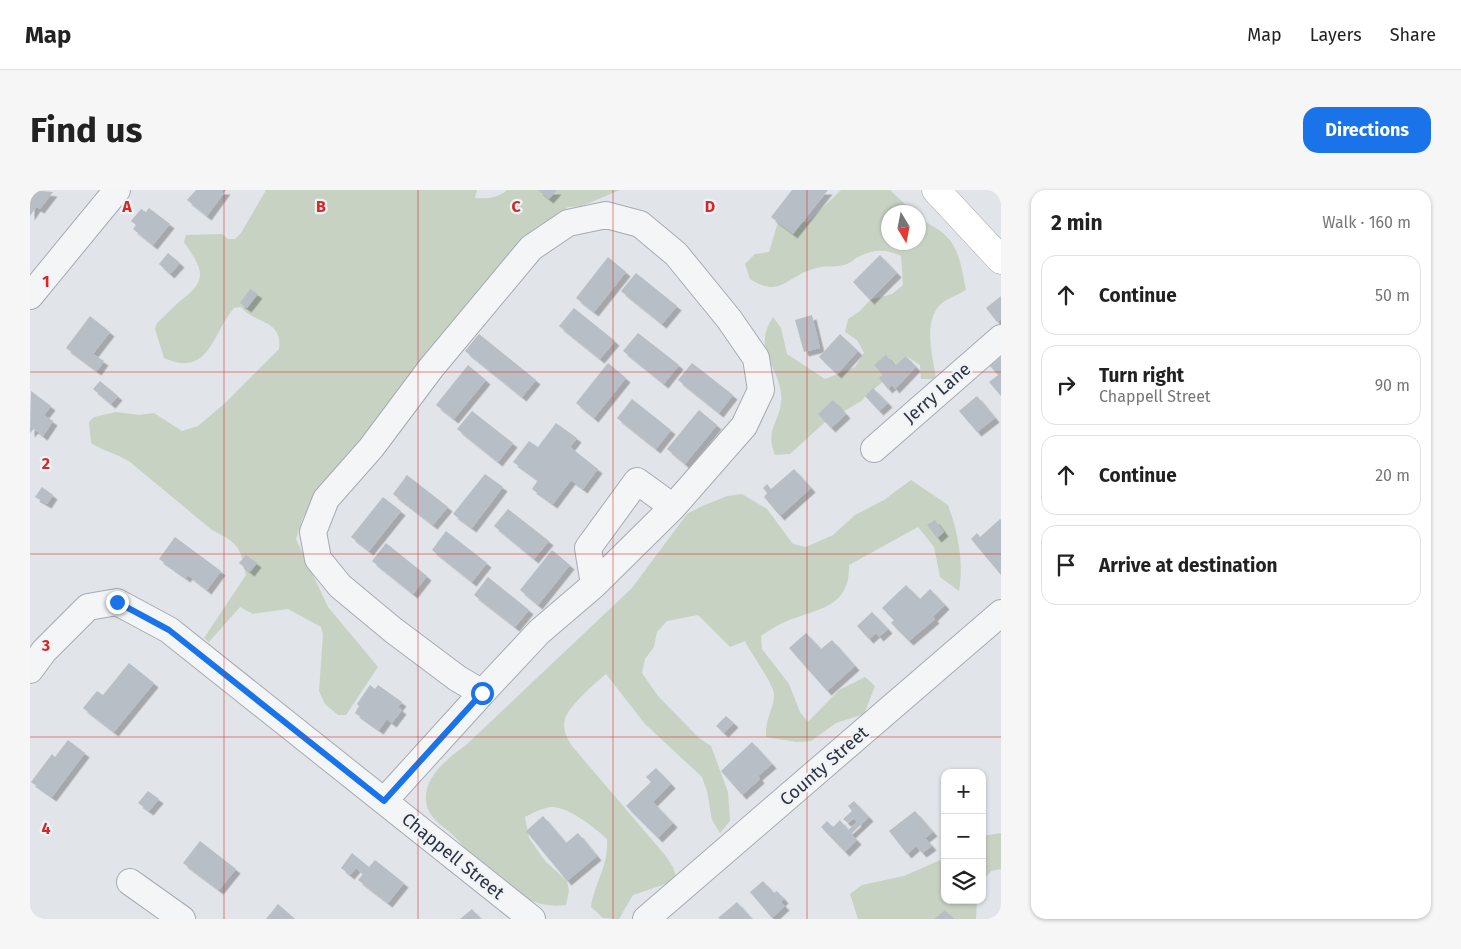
<!DOCTYPE html>
<meta charset="utf-8">
<style>
:root{--surface:#fff;--page:#f6f6f6;--text:#222;--muted:#767676;--line:#e0e0e0;--accent:#1a73e8}
body{margin:0;font-family:"Fira Sans",sans-serif;background:var(--page);color:var(--text)}
.controls{position:absolute;right:15px;bottom:15px;display:grid;overflow:hidden;border-radius:10px;box-shadow:0 1px 4px #0004}
.controls button{width:45px;height:45px;display:grid;place-items:center;padding:0;border:0;border-bottom:1px solid var(--line);background:var(--surface);color:var(--text);font:25px sans-serif}
.compass{position:absolute;left:851px;top:15px;width:45px;height:45px;border-radius:50%;background:var(--surface);box-shadow:0 1px 4px #0004;rotate:170deg}
.stop{position:absolute;width:15px;height:15px;margin:-11px;border:4px solid #1a73e8;border-radius:50%;background:#fff}
.stop.end{background:#1a73e8;border-color:#fff;box-shadow:0 1px 5px #0008}
.list{margin:0;padding:0;list-style:none}
h2{display:flex;justify-content:space-between;align-items:center;height:65px;margin:0;padding:0 20px;font-size:21px}
h2 small{font-size:16px;font-weight:400;color:var(--muted)}
.list li{display:grid;grid-template-columns:32px 1fr auto;gap:15px;align-items:center;box-sizing:border-box;height:80px;margin:0 10px 10px;padding:0 10px;border:1px solid var(--line);border-radius:15px}
.list b{display:block;font-size:19px;white-space:nowrap}
.list p{margin:0;font-size:16px;white-space:nowrap;color:var(--muted)}
.list em{font-size:16px;font-style:normal;color:var(--muted)}
.icon{flex:none;width:28px;height:28px;fill:none;stroke:currentColor;stroke-width:2;stroke-linecap:round;stroke-linejoin:round}
.map{position:relative;flex:none;width:971px;height:729px;overflow:hidden;border-radius:15px}
header{display:flex;align-items:center;gap:30px;box-sizing:border-box;height:70px;padding:0 25px;background:var(--surface);border-bottom:1px solid var(--line)}
header strong{font-size:24px}
nav{display:flex;gap:28px;margin-inline-start:auto;font-size:18px}
.intro{display:flex;align-items:center;justify-content:space-between;box-sizing:border-box;height:120px;padding:0 30px}
h1{margin:0;font-size:35px}
.button{padding:12px 22px;border-radius:15px;background:var(--accent);color:#fff;font-size:18px;font-weight:700}
main{display:flex;gap:30px;padding:0 30px}
aside{flex:1;background:var(--surface);border-radius:15px;box-shadow:0 1px 4px #0004}
.map>svg:first-child{display:block}
</style>
<header>
<strong>Map</strong>
<nav><a>Map</a><a>Layers</a><a>Share</a></nav>
</header>
<div class="intro"><h1>Find us</h1><a class="button">Directions</a></div>
<main>
<div class="map">
<svg width="971" height="729" viewBox="0 0 971 729">
<defs>
<filter id="shadow"><feDropShadow dx="4.5" dy="4.5" stdDeviation="0" flood-color="#0004"/></filter>
</defs>
<rect width="100%" height="100%" fill="#e1e4e9"/>
<path fill="#c7d2c3" d="M 236,0 L 447,0 L 445,8 C 456,9 469,8 477,0 L 590,0 L 552,16 L 538,17 L 532,22 L 273,327 L 266,349 L 298,417 L 348,477 L 316,525 L 308,525 L 295,514 L 289,501 L 293,444 L 291,437 L 258,419 L 223,424 L 210,417 L 179,452 L 174,448 L 216,385 C 210,356 209,354 182,340 L 100,272 C 88,264 73,261 61,253 L 59,232 L 64,227 L 86,222 L 109,225 L 124,223 L 152,241 L 168,236 L 194,214 L 249,159 C 253,129 224,134 211,117 L 204,118 C 183,142 179,189 134,168 L 125,139 L 127,133 C 135,126 142,118 150,111 C 180,89 172,79 154,52 L 156,45 L 192,44 L 198,49 L 205,49 L 211,43 Z
M 811,0 L 860,0 L 883,22 L 858,22 L 858,52 L 888,52 L 889,27 C 897,34 907,37 915,45 C 930,58 932,82 936,100 C 928,105 915,109 909,116 C 893,135 903,167 906,189 L 891,189 L 890,175 L 876,166 L 855,190 L 835,206 L 833,210 L 794,233 L 760,264 L 745,265 C 735,240 748,235 751,213 C 755,179 719,164 743,127 L 751,138 L 757,164 L 795,189 L 825,177 L 834,163 L 827,150 L 815,142 L 818,129 L 830,121 L 840,110 L 862,104 L 873,95 L 871,66 C 856,59 846,59 830,66 C 825,68 822,72 817,74 C 807,78 796,75 786,78 C 756,86 751,109 720,89 L 715,74 L 725,64 L 739,62 L 748,32 L 778,32 Z
M 881,290 L 918,315 C 928,342 934,372 929,401 L 910,387 L 904,357 L 888,337 L 819,375 C 820,418 789,418 757,431 C 748,435 739,440 731,446 L 732,459 L 759,494 L 770,522 L 778,532 L 809,500 L 835,487 L 845,496 L 834,524 L 806,533 L 781,551 L 766,552 L 736,547 C 735,528 743,521 744,506 C 745,495 721,464 715,451 L 700,457 L 668,425 L 637,431 L 627,442 L 624,457 L 615,469 L 612,483 L 628,506 L 669,548 L 681,556 L 698,602 L 700,631 L 690,643 L 682,630 L 677,601 L 672,587 L 615,534 L 576,484 C 565,493 539,516 535,529 C 532,539 537,548 542,556 L 635,665 L 643,677 L 647,690 L 603,705 L 589,729 L 573,728 L 561,717 C 565,692 579,675 577,649 C 565,638 538,616 521,617 C 512,618 503,623 495,627 L 499,648 L 515,671 L 537,691 L 539,700 L 536,715 C 510,719 491,707 470,692 C 463,687 454,683 448,677 C 440,669 435,657 427,649 C 417,638 401,631 397,616 C 390,589 418,568 436,555 L 602,398 L 657,324 L 670,317 L 697,306 L 712,304 L 737,319 L 763,354 L 776,357 L 803,345 L 825,325 L 854,310 Z
M 971,643 L 971,679 L 961,681 L 952,691 L 952,646 Z
M 915,668 L 915,710 L 947,710 L 946,729 L 828,729 L 820,704 L 832,695 L 874,686 Z"/>
<path fill="#b8bec5" filter="url(#shadow)" d="M 0,0 L 23,2 L 10,19 L 6,17 L 0,26 Z
M 166,0 L 196,0 L 177,26 L 157,10 Z
M 508,0 L 527,0 L 519,9 Z
M 762,0 L 798,0 L 763,44 L 741,27 Z
M 119,18 L 140,34 L 123,55 L 103,39 L 106,35 L 101,31 L 111,19 L 116,22 Z
M 138,63 L 150,73 L 140,84 L 129,74 Z
M 850,65 L 867,83 L 840,110 L 823,92 Z
M 578,67 L 596,82 L 564,122 L 546,108 Z
M 606,83 L 647,116 L 632,134 L 591,101 Z
M 220,99 L 228,104 L 217,118 L 210,113 Z
M 971,106 L 971,129 L 967,132 L 956,118 Z
M 544,118 L 585,151 L 570,169 L 529,136 Z
M 782,125 L 790,158 L 774,162 L 765,130 Z
M 60,126 L 80,142 L 63,164 L 74,171 L 67,181 L 36,158 Z
M 608,143 L 649,175 L 634,194 L 593,161 Z
M 449,144 L 506,190 L 492,207 L 435,161 Z
M 810,144 L 828,161 L 807,184 L 789,167 Z
M 856,165 L 865,176 L 876,166 L 886,177 L 865,199 L 862,195 L 858,199 L 849,188 L 853,185 L 844,175 Z
M 971,167 L 971,206 L 959,192 L 968,185 L 960,176 Z
M 578,173 L 596,188 L 564,228 L 546,213 Z
M 662,173 L 703,205 L 689,223 L 648,190 Z
M 438,175 L 456,190 L 424,229 L 406,215 Z
M 70,191 L 88,206 L 81,214 L 63,199 Z
M 843,198 L 858,213 L 849,221 L 835,206 Z
M 1,201 L 21,216 L 14,225 L 23,231 L 13,246 L 4,239 L 0,243 Z
M 947,206 L 965,228 L 947,242 L 929,221 Z
M 602,209 L 641,240 L 626,259 L 587,228 Z
M 803,210 L 816,224 L 801,238 L 788,224 Z
M 669,220 L 687,235 L 655,274 L 637,259 Z
M 442,221 L 483,253 L 468,272 L 427,239 Z
M 526,233 L 547,248 L 540,257 L 568,279 L 553,299 L 541,290 L 523,314 L 502,299 L 508,290 L 483,272 L 499,251 L 508,257 Z
M 764,279 L 781,298 L 750,326 L 734,307 L 737,303 L 733,298 L 737,294 L 741,299 Z
M 455,284 L 473,297 L 442,338 L 423,324 Z
M 377,285 L 418,317 L 403,335 L 363,304 Z
M 12,297 L 23,305 L 17,314 L 5,307 Z
M 353,307 L 371,321 L 339,361 L 321,347 Z
M 478,319 L 519,351 L 504,369 L 464,336 Z
M 970,329 L 971,330 L 971,385 L 941,349 L 947,343 L 950,347 Z
M 905,330 L 914,342 L 907,348 L 897,335 Z
M 416,341 L 457,373 L 442,392 L 402,360 Z
M 145,347 L 191,381 L 177,400 L 158,385 L 156,388 L 129,369 Z
M 356,353 L 397,386 L 383,404 L 342,371 Z
M 522,360 L 540,375 L 508,415 L 490,400 Z
M 216,365 L 227,373 L 220,382 L 209,373 Z
M 458,387 L 499,420 L 485,437 L 444,405 Z
M 876,395 L 890,409 L 900,399 L 915,415 L 903,427 L 905,429 L 879,451 L 861,433 L 864,430 L 852,418 Z
M 842,422 L 858,439 L 849,447 L 846,443 L 839,449 L 827,436 Z
M 776,443 L 791,459 L 802,450 L 825,476 L 797,501 L 759,458 Z
M 99,473 L 124,493 L 84,542 L 53,518 L 67,501 L 73,505 Z
M 340,495 L 345,499 L 348,495 L 372,512 L 368,517 L 372,520 L 362,533 L 357,529 L 349,540 L 325,523 L 329,516 L 327,514 Z
M 696,526 L 704,533 L 694,543 L 686,536 Z
M 38,550 L 55,563 L 22,607 L 1,592 L 22,564 L 25,567 Z
M 722,552 L 742,574 L 728,586 L 730,589 L 712,605 L 691,581 Z
M 626,578 L 641,594 L 623,612 L 643,633 L 628,648 L 596,616 L 621,592 L 616,587 Z
M 118,601 L 129,609 L 119,621 L 108,613 Z
M 824,611 L 839,627 L 821,644 L 827,650 L 815,662 L 791,637 L 797,631 L 803,637 L 810,630 L 818,640 L 827,632 L 823,628 L 818,633 L 813,629 L 822,621 L 818,616 Z
M 885,621 L 903,642 L 895,648 L 902,656 L 892,663 L 886,656 L 877,664 L 859,641 Z
M 513,626 L 536,653 L 548,643 L 567,666 L 537,691 L 496,641 Z
M 170,651 L 206,679 L 189,700 L 153,673 Z
M 322,663 L 339,677 L 345,670 L 374,693 L 358,713 L 328,690 L 333,684 L 326,678 L 320,685 L 311,678 Z
M 733,691 L 744,703 L 747,701 L 754,709 L 751,712 L 755,716 L 742,728 L 720,702 Z
M 707,712 L 722,729 L 690,729 L 688,728 Z
M 248,714 L 265,729 L 236,729 Z
M 442,719 L 451,729 L 430,729 Z
M 915,720 L 923,729 L 904,729 Z"/>
<g fill="none" stroke-linecap="round" stroke-linejoin="round">
<defs>
<path id="minor" d="M 0,106 L 87,0
M 844,259 L 971,148
M 564,395 L 558,358 L 607,291 L 643,317
M 0,480 L 14,461 L 58,417 L 87,412 L 139,440 L 502,729
M 354,611 L 452,503 L 427,488 L 363,440 L 310,396 L 288,369 L 283,342 L 296,309 L 341,258 L 401,178 L 501,58 L 538,33 L 576,25 L 610,34 L 646,64 L 699,129 L 726,168 L 731,200 L 714,236 L 643,317 L 564,395 L 509,442 L 452,503
M 100,692 L 152,729
M 616,729 L 971,423"/>
<path id="major" d="M 906,0 L 971,70"/>
</defs>
<use href="#minor" stroke="#a6abb3" stroke-width="28"/>
<use href="#major" stroke="#a1a9b4" stroke-width="29"/>
<use href="#minor" stroke="#f3f5f7" stroke-width="26"/>
<use href="#major" stroke="#fff" stroke-width="28"/>
</g>
<g fill="none" stroke-linecap="round" stroke-linejoin="round">
<path stroke="#1a73e8" stroke-width="6" d="M 87,412 L 139,440 L 354,611 L 452,503"/>
</g>
<path fill="none" stroke="#d62828" stroke-width="1" stroke-opacity="0.55" d="M 194,0 L 194,729M 388,0 L 388,729M 583,0 L 583,729M 777,0 L 777,729M 0,182 L 971,182M 0,364 L 971,364M 0,547 L 971,547"/>
<g text-anchor="middle" stroke-width="4.5" stroke-linejoin="round" paint-order="stroke">
<g font-size="18" fill="#2a323f" stroke="#f0f3f6">
<text transform="translate(907 203) rotate(-41)" y="6">Jerry Lane</text>
<text transform="translate(794 576) rotate(-41)" y="6">County Street</text>
<text transform="translate(423 666) rotate(39)" y="6">Chappell Street</text>
</g>
</g>
<g font-size="16" text-anchor="middle" font-weight="bold" fill="#d62828" stroke="#f0f3f6" stroke-width="4.5" stroke-linejoin="round" paint-order="stroke">
<text x="97" y="22">A</text>
<text x="291" y="22">B</text>
<text x="486" y="22">C</text>
<text x="680" y="22">D</text>
<text x="16" y="97">1</text>
<text x="16" y="279">2</text>
<text x="16" y="461">3</text>
<text x="16" y="644">4</text>
</g>
</svg>
<div class="controls">
<button>+</button>
<button>−</button>
<button><svg class="icon" aria-label="layers" viewBox="0 0 24 24"><path d="M12 4l9 5-9 5-9-5zM3 14l9 5 9-5"/></svg></button>
</div>
<svg class="compass" viewBox="-18 -18 36 36"><path d="M0-13l5 13h-10z" fill="#e53935"/><path d="M0 13l5-13h-10z" fill="#767676"/></svg>
<div class="stop" style="left:452px;top:503px"></div>
<div class="stop end" style="left:87px;top:412px"></div>
</div>
<aside>
<h2>2 min<small>Walk · 160 m</small></h2>
<ul class="list">
<li><svg class="icon" aria-label="ahead" viewBox="0 0 24 24"><path d="M12 20V5M6 11l6-6 6 6"/></svg><div><b>Continue</b></div><em>50 m</em></li>
<li><svg class="icon" aria-label="right" viewBox="0 0 24 24"><path d="M7 20v-9h11M14 6l5 5-5 5"/></svg><div><b>Turn right</b><p>Chappell Street</p></div><em>90 m</em></li>
<li><svg class="icon" aria-label="ahead" viewBox="0 0 24 24"><path d="M12 20V5M6 11l6-6 6 6"/></svg><div><b>Continue</b></div><em>20 m</em></li>
<li><svg class="icon" aria-label="arrive" viewBox="0 0 24 24"><path d="M6 21V4h12l-3 4 3 4H6"/></svg><div><b>Arrive at destination</b></div></li>
</ul>
</aside>
</main>
